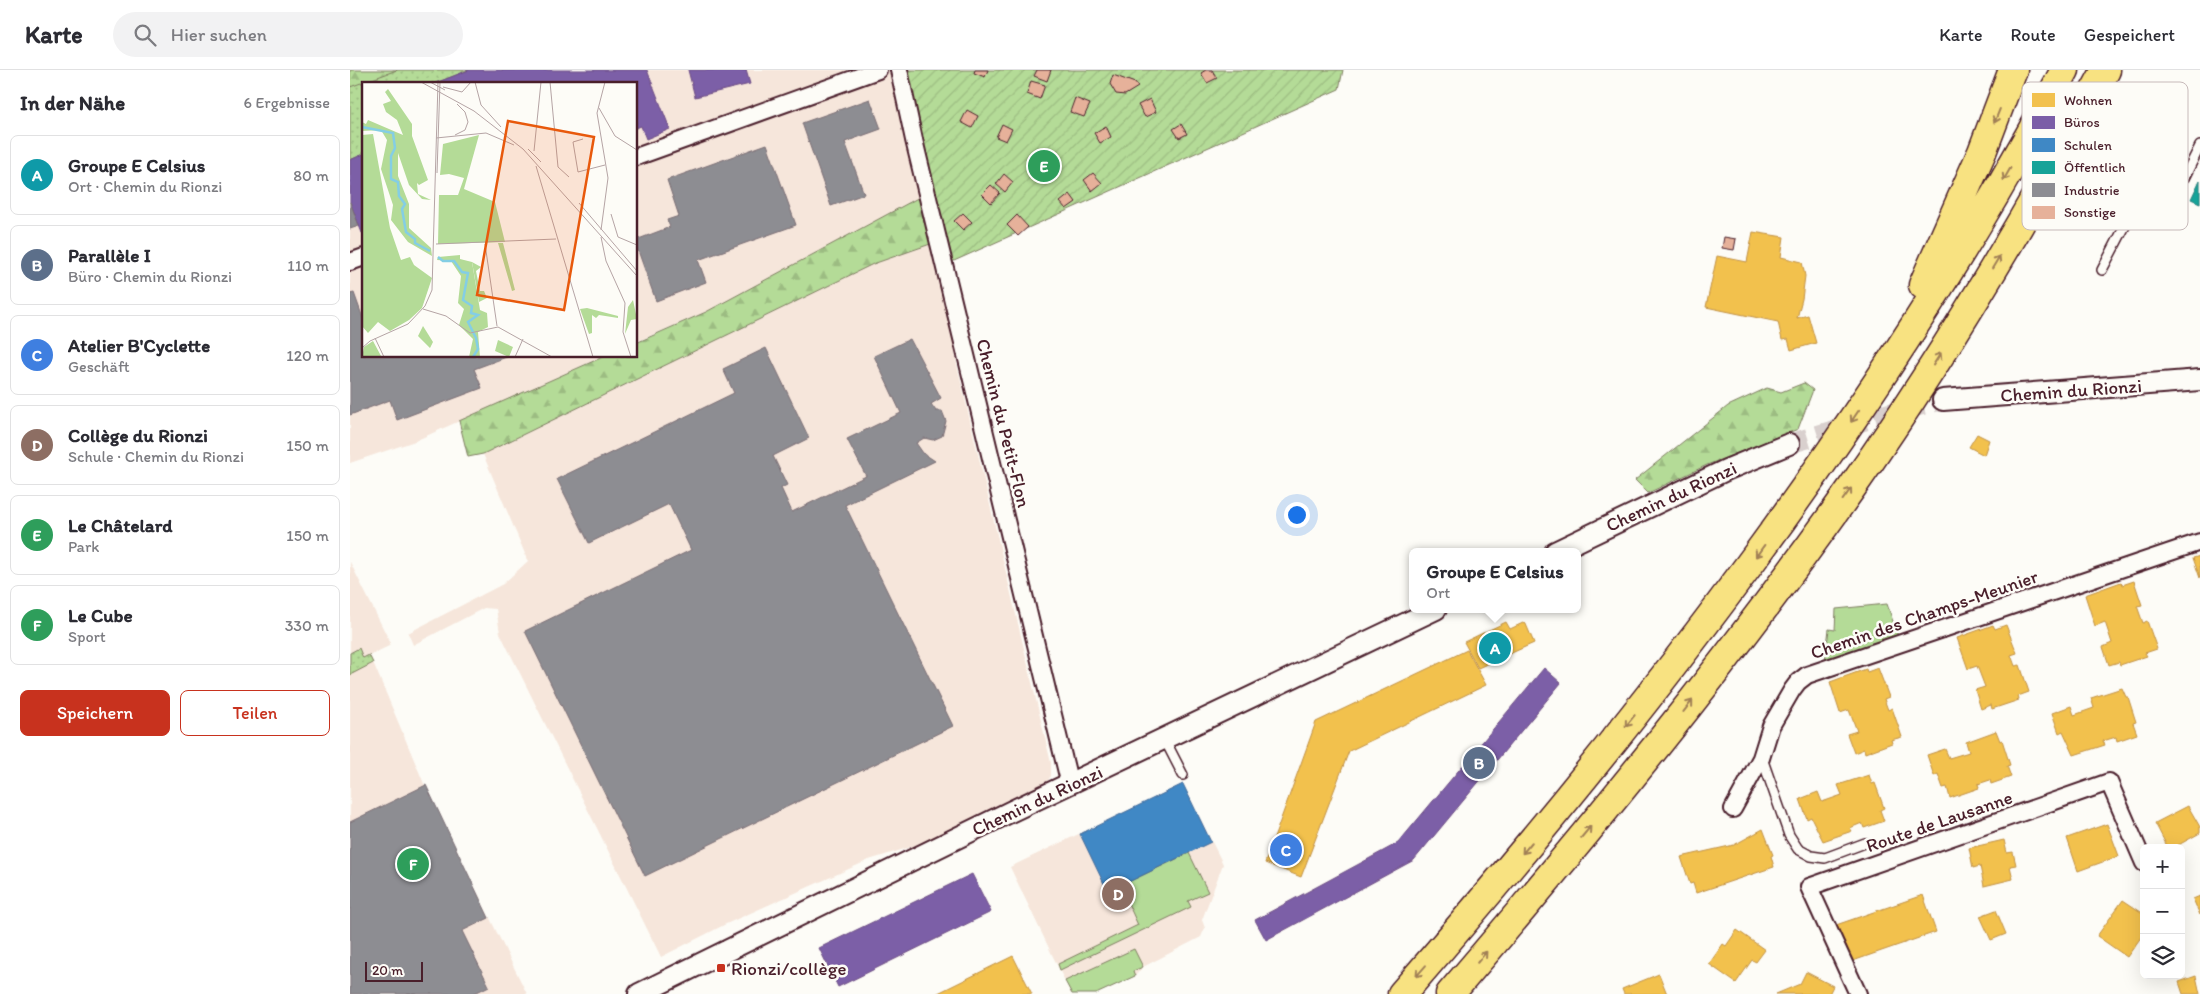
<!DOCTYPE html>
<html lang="de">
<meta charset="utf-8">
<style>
:root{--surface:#fff;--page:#f2f2f3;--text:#2b2b33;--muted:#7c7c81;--line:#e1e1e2;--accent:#c8321e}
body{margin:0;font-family:Itim,sans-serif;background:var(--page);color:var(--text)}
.controls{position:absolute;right:15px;bottom:15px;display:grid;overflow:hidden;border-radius:8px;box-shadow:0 5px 20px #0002}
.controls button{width:45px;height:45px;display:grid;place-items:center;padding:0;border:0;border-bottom:1px solid var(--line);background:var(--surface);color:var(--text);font:25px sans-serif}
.scale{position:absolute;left:15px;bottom:12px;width:58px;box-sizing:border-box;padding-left:5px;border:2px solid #4a1f2b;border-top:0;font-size:14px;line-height:18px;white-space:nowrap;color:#4a1f2b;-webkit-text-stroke:4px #fdfcf7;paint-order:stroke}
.you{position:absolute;left:946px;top:444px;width:18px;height:18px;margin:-12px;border:4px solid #fff;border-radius:50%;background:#1a73e8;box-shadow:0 0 0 8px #1a73e833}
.badge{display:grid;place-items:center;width:32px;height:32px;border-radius:50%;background:var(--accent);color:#fff;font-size:16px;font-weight:700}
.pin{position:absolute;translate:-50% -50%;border:2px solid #fff;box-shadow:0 1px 5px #0006}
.popup{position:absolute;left:1059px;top:478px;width:172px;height:65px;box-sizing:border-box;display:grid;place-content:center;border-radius:8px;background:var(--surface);filter:drop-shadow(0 1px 4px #0005);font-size:16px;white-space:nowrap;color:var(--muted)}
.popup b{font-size:19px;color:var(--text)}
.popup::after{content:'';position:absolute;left:50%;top:100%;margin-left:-10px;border:10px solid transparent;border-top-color:var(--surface)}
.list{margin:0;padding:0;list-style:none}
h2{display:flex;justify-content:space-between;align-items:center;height:65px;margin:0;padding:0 20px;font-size:21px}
h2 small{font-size:16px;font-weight:400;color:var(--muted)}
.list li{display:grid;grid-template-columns:32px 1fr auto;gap:15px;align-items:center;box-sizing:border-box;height:80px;margin:0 10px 10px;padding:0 10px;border:1px solid var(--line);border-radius:8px}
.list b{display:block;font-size:19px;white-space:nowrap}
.list p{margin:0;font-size:16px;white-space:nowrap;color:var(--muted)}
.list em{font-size:16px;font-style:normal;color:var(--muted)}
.actions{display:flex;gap:10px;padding:15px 20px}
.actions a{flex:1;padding:11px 0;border:1px solid var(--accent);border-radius:8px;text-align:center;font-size:18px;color:var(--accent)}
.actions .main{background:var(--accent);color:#fff}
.icon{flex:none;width:28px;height:28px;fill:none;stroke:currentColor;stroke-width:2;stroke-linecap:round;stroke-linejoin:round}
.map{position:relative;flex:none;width:1850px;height:924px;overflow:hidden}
header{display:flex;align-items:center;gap:30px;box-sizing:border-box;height:70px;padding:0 25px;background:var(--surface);border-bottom:1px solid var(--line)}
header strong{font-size:24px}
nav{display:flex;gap:28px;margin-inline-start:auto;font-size:18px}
.search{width:350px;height:45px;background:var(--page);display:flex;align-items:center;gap:12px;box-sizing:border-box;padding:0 18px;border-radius:28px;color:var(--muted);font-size:19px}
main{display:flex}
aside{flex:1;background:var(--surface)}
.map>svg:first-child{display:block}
</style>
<header>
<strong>Karte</strong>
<div class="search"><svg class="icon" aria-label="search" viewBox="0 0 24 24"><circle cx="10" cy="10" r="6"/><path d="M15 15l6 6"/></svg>Hier suchen</div>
<nav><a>Karte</a><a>Route</a><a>Gespeichert</a></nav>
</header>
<main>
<aside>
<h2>In der Nähe<small>6 Ergebnisse</small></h2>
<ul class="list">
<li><span class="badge" style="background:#0f9aa8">A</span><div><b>Groupe E Celsius</b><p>Ort · Chemin du Rionzi</p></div><em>80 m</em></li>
<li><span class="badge" style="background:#5c6f8a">B</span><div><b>Parallèle I</b><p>Büro · Chemin du Rionzi</p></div><em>110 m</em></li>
<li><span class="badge" style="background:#3f7fe0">C</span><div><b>Atelier B'Cyclette</b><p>Geschäft</p></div><em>120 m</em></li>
<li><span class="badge" style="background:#8d6e63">D</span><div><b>Collège du Rionzi</b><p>Schule · Chemin du Rionzi</p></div><em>150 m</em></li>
<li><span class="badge" style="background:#2e9e5b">E</span><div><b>Le Châtelard</b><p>Park</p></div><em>150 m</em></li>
<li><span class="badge" style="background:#2e9e5b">F</span><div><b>Le Cube</b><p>Sport</p></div><em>330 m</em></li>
</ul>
<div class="actions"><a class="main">Speichern</a><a>Teilen</a></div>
</aside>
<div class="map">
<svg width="1850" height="924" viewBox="0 0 1850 924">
<defs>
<pattern id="grass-dots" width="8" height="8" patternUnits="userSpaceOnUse" patternTransform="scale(1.25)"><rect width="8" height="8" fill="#b4db97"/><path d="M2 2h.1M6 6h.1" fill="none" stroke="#9cbc82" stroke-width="1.8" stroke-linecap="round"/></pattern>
<pattern id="forest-firs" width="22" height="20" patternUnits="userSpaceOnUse" patternTransform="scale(1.25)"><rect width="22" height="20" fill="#b4db97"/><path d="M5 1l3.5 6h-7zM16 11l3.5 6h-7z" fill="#9cbc82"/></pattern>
<pattern id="garden-furrows" width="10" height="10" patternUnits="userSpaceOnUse" patternTransform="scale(1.25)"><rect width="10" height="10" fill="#b4db97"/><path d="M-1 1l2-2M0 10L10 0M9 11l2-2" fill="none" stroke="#9cbc82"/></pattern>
</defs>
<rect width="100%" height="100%" fill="#fdfcf7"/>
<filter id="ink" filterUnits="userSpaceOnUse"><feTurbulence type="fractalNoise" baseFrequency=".02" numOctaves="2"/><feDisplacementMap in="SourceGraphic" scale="10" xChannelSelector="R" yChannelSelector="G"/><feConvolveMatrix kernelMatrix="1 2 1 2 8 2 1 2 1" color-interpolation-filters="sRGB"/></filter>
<g filter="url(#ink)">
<path fill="#f6e6db" d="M 47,0 L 549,0 L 577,123 L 356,242 L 286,272 L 286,14 L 14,14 L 14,286 L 254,286 L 65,371 L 0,393 L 0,17 Z
M 589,171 L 607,295 L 701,693 L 701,706 L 690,721 L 596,766 L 519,790 L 376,854 L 311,887 L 150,563 L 146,539 L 134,538 L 63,575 L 58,563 L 153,514 L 178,491 L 133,384 L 523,194 Z
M 0,492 L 40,572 L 39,576 L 20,585 L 75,716 L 177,924 L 0,924 Z
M 833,714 L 873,794 L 852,850 L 855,858 L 851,867 L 793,897 L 785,906 L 746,924 L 721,924 L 660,797 Z"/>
<path fill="url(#grass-dots)" stroke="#7f7d61" d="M 43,0 L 119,0 L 83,14 L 14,14 L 14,84 L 0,90 L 0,16 Z
M 9,578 L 13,588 L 19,585 L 23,593 L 0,605 L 0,583 Z"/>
<path fill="url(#forest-firs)" stroke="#7f7d61" d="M 0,0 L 47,0 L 0,17 Z
M 577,123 L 589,171 L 523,194 L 133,384 L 118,387 L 109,351 L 255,286 L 286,286 L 286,273 L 356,242 Z
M 1454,313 L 1463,320 L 1448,359 L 1357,395 L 1298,423 L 1285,410 L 1378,336 L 1417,318 L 1431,322 Z"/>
<path fill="#b4db97" stroke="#7f7d61" d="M 1537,534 L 1548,566 L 1475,591 L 1479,559 L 1485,560 L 1486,539 Z
M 839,783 L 858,822 L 838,831 L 841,837 L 710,900 L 708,894 L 788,855 L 770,816 Z
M 784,879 L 793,897 L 783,901 L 785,906 L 746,924 L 722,924 L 715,911 Z"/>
<path fill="url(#garden-furrows)" stroke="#7f7d61" d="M 549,0 L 993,0 L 989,19 L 595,195 Z"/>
<path fill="#f2c14e" stroke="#c09044" d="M 1403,162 L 1434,167 L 1431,187 L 1452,192 L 1455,206 L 1452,229 L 1447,248 L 1458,245 L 1466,273 L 1441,280 L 1438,269 L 1432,270 L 1428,252 L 1356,237 L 1367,186 L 1397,192 Z
M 1627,364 L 1639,370 L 1634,385 L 1619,377 Z
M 1850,486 L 1850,508 L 1843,488 Z
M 1784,511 L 1792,535 L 1787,536 L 1793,553 L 1797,551 L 1807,579 L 1795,583 L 1797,586 L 1770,595 L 1769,592 L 1759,595 L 1753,577 L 1762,573 L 1755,552 L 1745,556 L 1735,525 L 1771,512 L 1772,515 Z
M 1156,552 L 1160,559 L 1175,552 L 1184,573 L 1128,598 L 1114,572 Z
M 1643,555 L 1645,559 L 1656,555 L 1667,583 L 1661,585 L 1665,596 L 1670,595 L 1679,622 L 1668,626 L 1669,630 L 1642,639 L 1641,635 L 1631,639 L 1625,620 L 1635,617 L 1627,596 L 1618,599 L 1607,568 Z
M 1117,580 L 1136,615 L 999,681 L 951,807 L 915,793 L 966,652 Z
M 1528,598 L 1539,627 L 1534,629 L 1538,640 L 1542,638 L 1552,667 L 1541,670 L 1542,673 L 1515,683 L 1514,679 L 1504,683 L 1497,664 L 1507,661 L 1499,640 L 1490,643 L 1480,612 L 1516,599 L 1517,602 Z
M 1772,618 L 1776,627 L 1778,627 L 1786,652 L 1783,653 L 1787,664 L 1767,671 L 1766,667 L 1753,671 L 1755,675 L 1724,685 L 1713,661 L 1709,663 L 1702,643 L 1721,636 L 1724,645 L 1744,638 L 1741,628 Z
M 1646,661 L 1650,671 L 1652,670 L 1660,695 L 1657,696 L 1661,707 L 1641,714 L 1640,710 L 1628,714 L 1629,718 L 1600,728 L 1597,717 L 1593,718 L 1588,704 L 1584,706 L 1577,685 L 1595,679 L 1599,688 L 1619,682 L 1616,672 Z
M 1519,705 L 1522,714 L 1525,713 L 1534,738 L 1530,740 L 1534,751 L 1514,758 L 1512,753 L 1500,758 L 1502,761 L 1473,771 L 1461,747 L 1457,749 L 1450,729 L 1468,722 L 1472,732 L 1492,725 L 1488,715 Z
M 1838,736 L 1850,757 L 1850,763 L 1823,778 L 1818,778 L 1805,753 Z
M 1757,754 L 1769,786 L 1728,801 L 1717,768 Z
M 1413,759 L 1423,785 L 1421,786 L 1424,797 L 1346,823 L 1343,813 L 1340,814 L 1331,787 L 1384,775 Z
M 1654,770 L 1657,783 L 1663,782 L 1666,795 L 1660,796 L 1663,809 L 1634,816 L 1630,796 L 1623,798 L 1619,778 Z
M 1573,825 L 1586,862 L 1500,892 L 1486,855 Z
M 1850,826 L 1850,845 L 1843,829 Z
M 1773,830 L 1794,844 L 1794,863 L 1777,887 L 1747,866 Z
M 1646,840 L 1656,864 L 1641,870 L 1630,846 Z
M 1387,860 L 1415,880 L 1406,892 L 1402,890 L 1386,913 L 1359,894 L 1373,874 L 1376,876 Z
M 663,886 L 682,924 L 586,924 Z
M 1456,902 L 1483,916 L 1479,924 L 1426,924 L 1450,914 Z
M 1309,904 L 1317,924 L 1274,924 L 1272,919 Z
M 1846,906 L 1850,924 L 1833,924 L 1829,912 Z"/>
<path fill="#7b5ea7" stroke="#6c4b82" d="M 119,0 L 297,0 L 320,59 L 296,69 L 291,56 L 286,58 L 286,14 L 83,14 Z
M 338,0 L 396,0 L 400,14 L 345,27 Z
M 14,84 L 14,163 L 12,163 L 0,132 L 0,90 Z
M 1194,598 L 1211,613 L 1064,790 L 916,870 L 905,850 L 1048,773 Z
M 622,804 L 641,842 L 488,917 L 469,878 Z"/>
<path fill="#3f88c5" stroke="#426897" d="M 833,714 L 861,772 L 758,822 L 730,764 Z"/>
<path fill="#17a398" stroke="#267b77" d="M 1850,110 L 1850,133 L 1841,129 Z"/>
<path fill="#8d8d92" stroke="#796c73" d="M 520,29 L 531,59 L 495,72 L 514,124 L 481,136 L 452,53 Z
M 417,74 L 446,155 L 348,190 L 356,212 L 306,231 L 286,175 L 286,170 L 320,157 L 317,150 L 329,146 L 317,110 Z
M 0,132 L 9,156 L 0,159 Z
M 4,223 L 14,251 L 14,286 L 159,286 L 124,299 L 132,318 L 47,350 L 40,330 L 0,345 L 0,224 Z
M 560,269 L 591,328 L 581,334 L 586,341 L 592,341 L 596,351 L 592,366 L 583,370 L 574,368 L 566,373 L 573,383 L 585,391 L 495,435 L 603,656 L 295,806 L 175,561 L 341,480 L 319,434 L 239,473 L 207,409 L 384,323 L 373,299 L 416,278 L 459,368 L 423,386 L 437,415 L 431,418 L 442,442 L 516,406 L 497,369 L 551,343 L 524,286 Z
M 76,715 L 139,848 L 112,861 L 139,916 L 123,924 L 0,924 L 0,752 Z"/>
<path fill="#e6b19a" stroke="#4a1f2b" d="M 625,0 L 638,0 L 635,7 L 624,3 Z
M 687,0 L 701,0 L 697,11 L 684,6 Z
M 856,0 L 862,0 L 867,8 L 857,13 L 851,3 Z
M 763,5 L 785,13 L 788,17 L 775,25 L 766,24 L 760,14 Z
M 681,11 L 695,15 L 690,29 L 677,24 Z
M 725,28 L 740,34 L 734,47 L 720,42 Z
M 800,29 L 806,42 L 795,47 L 788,35 Z
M 617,40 L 628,46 L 622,58 L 611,52 Z
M 652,54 L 662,59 L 656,71 L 646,67 Z
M 831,54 L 837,64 L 829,68 L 823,59 Z
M 756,56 L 761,67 L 750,73 L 744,63 Z
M 743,103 L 752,113 L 742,121 L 734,110 Z
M 654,104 L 663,112 L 655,122 L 646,114 Z
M 641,115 L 650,123 L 641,133 L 632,124 Z
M 720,124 L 726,132 L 716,139 L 710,132 Z
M 613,143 L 622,152 L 613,160 L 604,151 Z
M 667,145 L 678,157 L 668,166 L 657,155 Z
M 1374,167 L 1386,169 L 1384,180 L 1372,178 Z"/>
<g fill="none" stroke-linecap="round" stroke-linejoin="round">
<path stroke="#d9d0ce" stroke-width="20" stroke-dasharray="20 10" stroke-linecap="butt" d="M 1439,374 L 1536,344 L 1593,330"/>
<defs>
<path id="service" d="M 1752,200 L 1808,93 L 1834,108 L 1850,76
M 815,670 L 833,705
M 1412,688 L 1439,765 L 1448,779 L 1461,786 L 1475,788 L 1515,773"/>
<path id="minor" d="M 549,0 L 564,70 L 720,715
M 286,87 L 528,0
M 0,192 L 14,187
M 1383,739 L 1411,688 L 1421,656 L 1442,620 L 1448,612 L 1457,605 L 1850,472
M 1508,924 L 1459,817 L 1759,712 L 1794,793"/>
<path id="tertiary" d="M 1593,330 L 1850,310
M 1205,482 L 1376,400 L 1439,374
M 289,924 L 662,741 L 1086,539"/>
<path id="motorway" d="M 1573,215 L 1632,82 L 1663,0
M 1052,924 C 1301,637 1536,336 1715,0
M 1100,924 C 1240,761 1377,594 1501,419 C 1595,285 1679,144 1756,0"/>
</defs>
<use href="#service" stroke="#4a1f2b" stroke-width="12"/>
<use href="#minor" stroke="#4a1f2b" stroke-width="20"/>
<use href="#tertiary" stroke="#4a1f2b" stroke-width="24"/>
<use href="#motorway" stroke="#4a1f2b" stroke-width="31"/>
<use href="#service" stroke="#fdfcf7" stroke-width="9"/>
<use href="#minor" stroke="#fdfcf7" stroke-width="16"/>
<use href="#tertiary" stroke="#fdfcf7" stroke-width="20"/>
<use href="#motorway" stroke="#f8e281" stroke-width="28"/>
</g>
<defs><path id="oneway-shaft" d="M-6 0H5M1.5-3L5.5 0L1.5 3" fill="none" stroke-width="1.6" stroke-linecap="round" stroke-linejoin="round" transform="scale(1.25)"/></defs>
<g stroke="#a18056">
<use href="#oneway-shaft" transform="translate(1647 46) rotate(112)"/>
<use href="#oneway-shaft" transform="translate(1657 104) rotate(120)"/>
<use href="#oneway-shaft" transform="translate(1646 192) rotate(-59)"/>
<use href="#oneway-shaft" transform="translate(1587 289) rotate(-58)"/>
<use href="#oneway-shaft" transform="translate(1505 346) rotate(124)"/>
<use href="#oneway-shaft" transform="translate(1497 424) rotate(-54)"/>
<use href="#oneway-shaft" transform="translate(1410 481) rotate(126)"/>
<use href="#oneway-shaft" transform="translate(1338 636) rotate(-52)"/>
<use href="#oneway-shaft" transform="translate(1280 651) rotate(129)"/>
<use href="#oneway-shaft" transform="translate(1236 762) rotate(-50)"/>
<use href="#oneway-shaft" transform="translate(1177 778) rotate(130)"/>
<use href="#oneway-shaft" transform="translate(1132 887) rotate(-50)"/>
<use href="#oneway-shaft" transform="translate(1071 901) rotate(131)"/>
</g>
</g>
<rect fill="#c8321e" stroke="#fdfcf7" stroke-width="2" x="366" y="893" width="10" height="10" rx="2.5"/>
<g text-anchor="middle" stroke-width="5" stroke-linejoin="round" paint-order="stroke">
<g font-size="19" fill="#4a1f2b" stroke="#fdfcf7">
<text transform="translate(1721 320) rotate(-4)" y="7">Chemin du Rionzi</text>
<text transform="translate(654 353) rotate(76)" y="7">Chemin du Petit-Flon</text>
<text transform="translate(1321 426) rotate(-25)" y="7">Chemin du Rionzi</text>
<text transform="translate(1574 544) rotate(-19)" y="7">Chemin des Champs-Meunier</text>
<text transform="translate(687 730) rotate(-25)" y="7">Chemin du Rionzi</text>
<text transform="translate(1589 751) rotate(-19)" y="7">Route de Lausanne</text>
</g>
<g font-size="19" fill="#4a1f2b" stroke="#fdfcf7" text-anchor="start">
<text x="381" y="905">Rionzi/collège</text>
</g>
</g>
<g transform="translate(12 12)">
<rect width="275" height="275" fill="#fdfcf7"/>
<path d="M 110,180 L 119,185 L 114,189 L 118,209 L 122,209 L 125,216 L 117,220 ZM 136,258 L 151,265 L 147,275 L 133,269 Z" fill="#b4db97"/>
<path d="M 26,7 L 50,42 L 50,54 L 66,98 L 57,103 L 55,101 L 56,112 L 69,118 L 60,117 L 47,103 L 36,71 L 36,94 L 47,122 L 47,146 L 69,166 L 70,174 L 46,160 L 29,138 L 31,123 L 19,87 L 25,58 L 19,48 L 0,49 L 0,40 L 4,42 L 6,38 L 41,53 L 35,38 L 24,30 L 21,22 L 29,19 L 23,10 ZM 136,161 L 141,161 L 153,208 L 150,209 ZM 98,173 L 98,177 L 110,180 L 118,228 L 125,231 L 126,245 L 116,250 L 118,275 L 107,275 L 111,257 L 97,243 L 102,227 L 96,221 L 99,194 L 89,179 L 75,178 L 76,175 ZM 271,218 L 275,237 L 269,238 L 263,252 L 266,225 ZM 225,226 L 256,234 L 256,236 L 237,233 L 234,236 L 230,233 L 230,251 L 227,252 L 218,227 Z" fill="#b4db97"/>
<path d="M 11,52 L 28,146 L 39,178 L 48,175 L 52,183 L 70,196 L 60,226 L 47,238 L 28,249 L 16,240 L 6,251 L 0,244 L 0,53 ZM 11,259 L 19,274 L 0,275 L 2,265 Z" fill="#b4db97"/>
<path d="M 117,53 L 102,107 L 133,120 L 143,160 L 76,162 L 77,113 L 96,113 L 102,96 L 87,92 L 78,93 L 81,62 ZM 61,244 L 71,260 L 68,266 L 56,254 Z" fill="#b4db97"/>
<path fill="none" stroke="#84cee4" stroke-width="2.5" d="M 0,45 L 31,51 L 33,66 L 29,74 L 29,97 L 36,100 L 37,114 L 43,122 L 40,127 L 44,150 L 53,157 L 53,161 L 68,169M 76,175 L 81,179 L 92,179 L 100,190 L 106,191 L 101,218 L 110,224 L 109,231 L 116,233 L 106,240 L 114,256 L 116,267 L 111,275"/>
<path fill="none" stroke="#b5a4a5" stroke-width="1" d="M 59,0 L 112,29 L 161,67 L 275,194M 68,0 L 83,8M 113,0 L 119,23 L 139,45M 188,0 L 196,85 L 207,95M 81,5 L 100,10 L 109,0M 237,26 L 253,54 L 275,68M 93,53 L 103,48 L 106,40 L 103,30 L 95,22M 74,56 L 124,51 L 152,63M 221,57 L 211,60 L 216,90 L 243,83M 166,67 L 179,80M 172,69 L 179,0M 174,84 L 231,275M 75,91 L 78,0M 217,121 L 275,189M 249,132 L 256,155 L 275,163M 239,148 L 246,96 L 235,31 L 243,0M 239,155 L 244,179 L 263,221 L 261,250 L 269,275M 74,162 L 194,157M 123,162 L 135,244M 61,227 L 84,234 L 108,251 L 136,245 L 190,275M 13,256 L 22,275M 0,266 L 8,259 L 46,242 L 63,224 L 70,208 L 76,0M 153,275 L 161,257"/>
<path fill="#e8590c" fill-opacity="0.15" stroke="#e8590c" stroke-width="2.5" d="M 146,39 L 232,55 L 202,228 L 115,213 Z"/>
<rect width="275" height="275" fill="none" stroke="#4a1f2b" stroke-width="2.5"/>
</g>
<rect x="1672" y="12" width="166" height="148" rx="8" fill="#fdfcf7" stroke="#c7baba" stroke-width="1"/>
<rect x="1682" y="23" width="23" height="14" fill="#f2c14e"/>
<rect x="1682" y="46" width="23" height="13" fill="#7b5ea7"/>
<rect x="1682" y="68" width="23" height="14" fill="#3f88c5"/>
<rect x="1682" y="91" width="23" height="13" fill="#17a398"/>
<rect x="1682" y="113" width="23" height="14" fill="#8d8d92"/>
<rect x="1682" y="136" width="23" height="13" fill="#e6b19a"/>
<g font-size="14" fill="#4a1f2b">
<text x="1714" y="35">Wohnen</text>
<text x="1714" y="57">Büros</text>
<text x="1714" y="80">Schulen</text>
<text x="1714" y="102">Öffentlich</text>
<text x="1714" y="125">Industrie</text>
<text x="1714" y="147">Sonstige</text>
</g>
</svg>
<div class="controls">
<button>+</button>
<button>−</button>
<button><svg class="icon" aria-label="layers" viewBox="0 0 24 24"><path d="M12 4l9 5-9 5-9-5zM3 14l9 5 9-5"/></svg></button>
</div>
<div class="scale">20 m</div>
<div class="you"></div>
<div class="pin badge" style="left:1145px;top:578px;background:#0f9aa8">A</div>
<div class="popup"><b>Groupe E Celsius</b>Ort</div>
<div class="pin badge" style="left:1129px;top:693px;background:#5c6f8a">B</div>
<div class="pin badge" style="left:936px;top:780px;background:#3f7fe0">C</div>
<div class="pin badge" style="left:768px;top:824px;background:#8d6e63">D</div>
<div class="pin badge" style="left:694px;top:96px;background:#2e9e5b">E</div>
<div class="pin badge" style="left:63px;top:794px;background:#2e9e5b">F</div>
</div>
</main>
